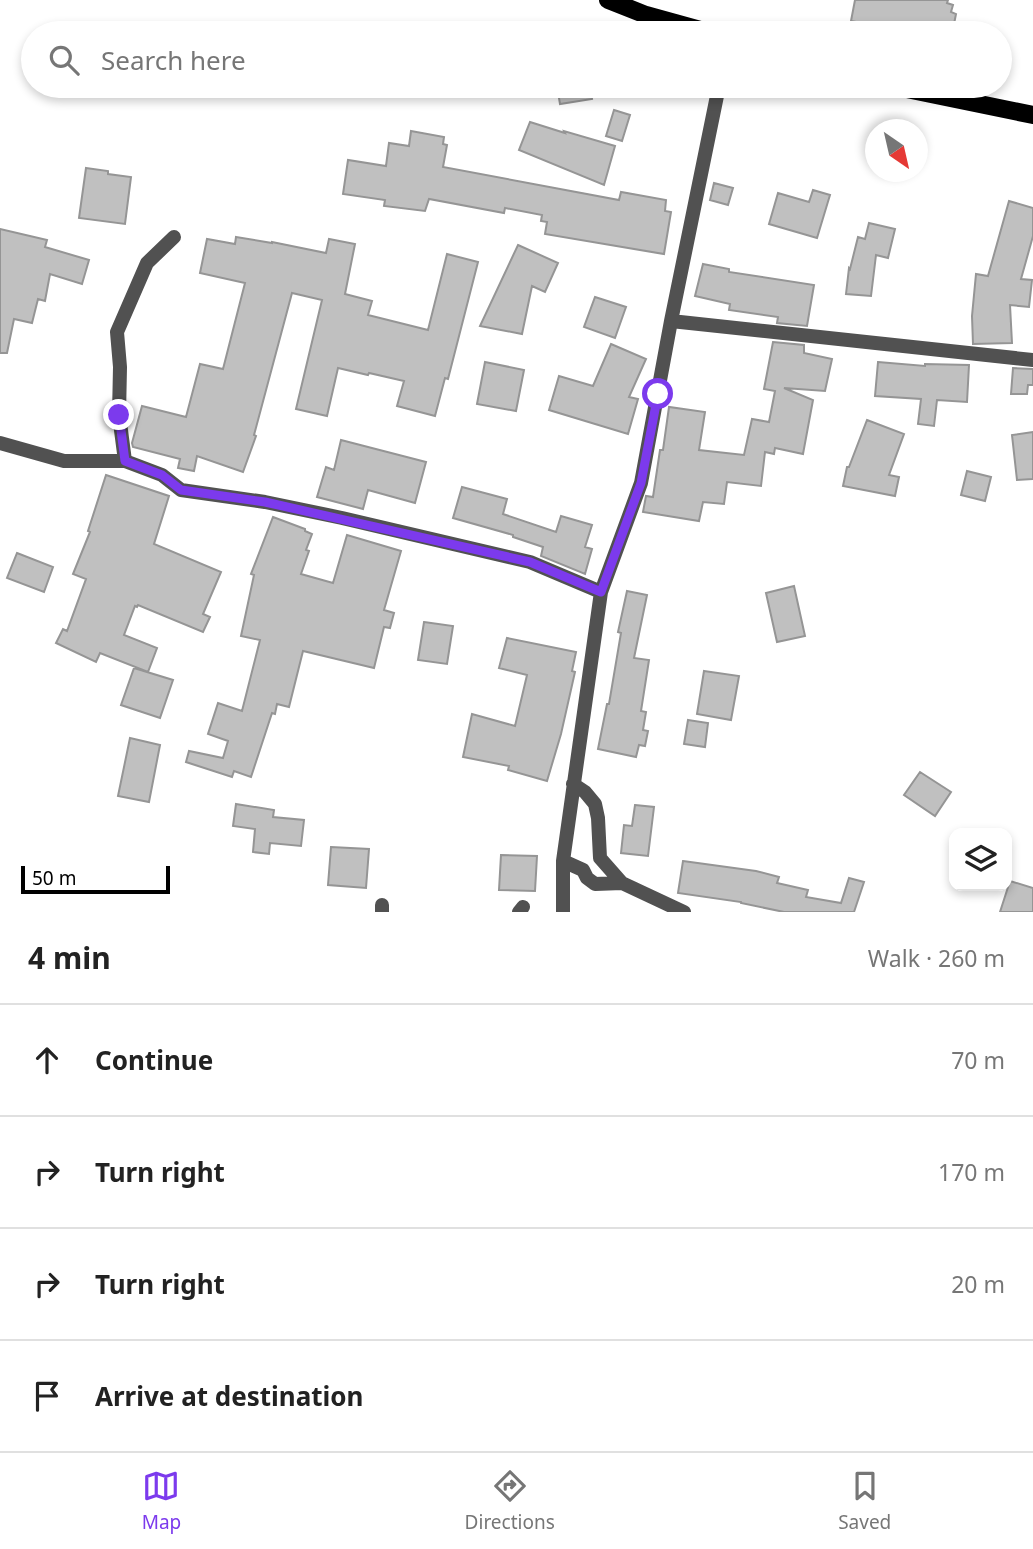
<!DOCTYPE html>
<meta charset="utf-8">
<style>
:root{--surface:#fff;--page:#f6f6f6;--text:#222;--muted:#767676;--line:#e0e0e0;--accent:#7c3aed}
body{margin:0;font-family:"Noto Sans",sans-serif;background:var(--page);color:var(--text)}
.controls{position:absolute;right:21px;bottom:21px;display:grid;overflow:hidden;border-radius:14px;box-shadow:0 4px 10px #0003}
.controls button{width:63px;height:63px;display:grid;place-items:center;padding:0;border:0;border-bottom:2px solid var(--line);background:var(--surface);color:var(--text);font:35px sans-serif}
.compass{position:absolute;left:865px;top:119px;width:63px;height:63px;border-radius:50%;background:var(--surface);box-shadow:0 4px 10px #0003;rotate:146deg}
.scale{position:absolute;left:21px;bottom:18px;width:149px;box-sizing:border-box;padding-left:7px;border:4px solid #000;border-top:0;font-size:19px;line-height:24px;white-space:nowrap;color:#000;-webkit-text-stroke:5px #fff;paint-order:stroke}
.stop{position:absolute;width:21px;height:21px;margin:-16px;border:5px solid #7c3aed;border-radius:50%;background:#fff}
.stop.end{background:#7c3aed;border-color:#fff;box-shadow:0 2px 7px #0008}
.list{margin:0;padding:0;list-style:none}
h2{display:flex;justify-content:space-between;align-items:center;height:91px;margin:0;padding:0 28px;font-size:30px}
h2 small{font-size:23px;font-weight:400;color:var(--muted)}
.list li{display:grid;grid-template-columns:46px 1fr auto;gap:21px;align-items:center;box-sizing:border-box;height:112px;padding:0 28px;border-top:2px solid var(--line)}
.list b{display:block;font-size:26px;white-space:nowrap}
.list em{font-size:23px;font-style:normal;color:var(--muted)}
.icon{flex:none;width:38px;height:38px;fill:none;stroke:currentColor;stroke-width:2;stroke-linecap:round;stroke-linejoin:round}
.map{position:relative;flex:none;width:1033px;height:912px;overflow:hidden}
.search{position:absolute;background:var(--surface);box-shadow:0 4px 10px #0003;left:21px;right:21px;top:21px;height:77px;display:flex;align-items:center;gap:18px;box-sizing:border-box;padding:0 24px;border-radius:38px;color:var(--muted);font-size:26px}
.sheet{height:539px;background:var(--surface)}
nav{display:flex;justify-content:space-around;align-items:center;box-sizing:border-box;height:98px;border-top:2px solid var(--line);background:var(--surface);font-size:19px;color:var(--muted)}
nav a{display:grid;justify-items:center;gap:4px}
nav .on{color:var(--accent)}
.map>svg:first-child{display:block}
</style>
<div class="map">
<svg width="1033" height="912" viewBox="0 0 1033 912">
<rect width="100%" height="100%" fill="#fff"/>
<path fill="#c0c0c0" stroke="#959595" stroke-width="2" d="M 855,0 L 948,0 L 947,3 L 953,5 L 951,12 L 956,14 L 953,29 L 949,29 L 947,33 L 896,33 L 897,30 L 851,21 Z
M 557,86 L 590,86 L 592,99 L 560,104 Z
M 614,110 L 630,115 L 622,141 L 606,136 Z
M 530,122 L 565,133 L 564,131 L 615,146 L 604,185 L 519,150 Z
M 411,131 L 444,137 L 443,144 L 447,145 L 443,167 L 619,200 L 621,192 L 666,200 L 665,211 L 671,212 L 664,254 L 545,234 L 547,222 L 541,221 L 542,215 L 505,208 L 504,213 L 429,199 L 425,211 L 384,206 L 385,200 L 343,194 L 348,160 L 386,166 L 389,143 L 409,146 Z
M 86,168 L 108,171 L 108,174 L 131,177 L 125,224 L 79,218 Z
M 714,183 L 733,188 L 728,205 L 710,200 Z
M 813,190 L 830,195 L 817,238 L 769,224 L 778,193 L 809,202 Z
M 1009,201 L 1033,208 L 1033,236 L 1021,279 L 1032,280 L 1029,307 L 1010,305 L 1012,343 L 973,344 L 972,316 L 976,274 L 988,276 Z
M 869,223 L 895,229 L 888,258 L 876,255 L 871,296 L 846,294 L 849,268 L 850,269 L 858,237 L 865,239 Z
M 0,229 L 47,240 L 45,247 L 89,260 L 82,284 L 50,274 L 45,301 L 38,299 L 32,323 L 14,319 L 7,353 L 0,353 Z
M 236,237 L 272,243 L 272,242 L 326,253 L 329,239 L 355,244 L 345,294 L 372,301 L 368,315 L 428,330 L 447,254 L 478,262 L 448,379 L 445,378 L 435,416 L 397,406 L 404,381 L 369,373 L 368,375 L 338,368 L 327,416 L 296,409 L 322,300 L 292,293 L 254,435 L 256,436 L 243,472 L 197,456 L 194,471 L 178,468 L 180,459 L 133,447 L 132,443 L 142,406 L 186,417 L 200,364 L 223,369 L 245,283 L 200,273 L 207,239 L 235,244 Z
M 518,245 L 558,263 L 545,292 L 532,286 L 522,334 L 480,326 Z
M 703,264 L 729,269 L 729,272 L 814,285 L 807,326 L 777,323 L 778,317 L 729,310 L 730,304 L 695,296 Z
M 595,297 L 626,307 L 615,338 L 584,327 Z
M 773,342 L 804,345 L 804,353 L 832,359 L 825,391 L 784,388 L 813,400 L 803,454 L 775,448 L 774,454 L 765,452 L 761,486 L 727,482 L 724,504 L 703,502 L 699,521 L 643,512 L 646,496 L 653,497 L 660,450 L 663,450 L 669,407 L 705,412 L 699,450 L 744,455 L 752,419 L 769,422 L 775,391 L 764,389 Z
M 611,344 L 646,359 L 629,397 L 638,399 L 628,434 L 549,410 L 559,376 L 593,386 Z
M 485,362 L 524,370 L 516,411 L 477,404 Z
M 878,362 L 925,366 L 925,364 L 969,365 L 967,402 L 937,400 L 934,426 L 918,424 L 921,399 L 875,396 Z
M 1013,368 L 1033,369 L 1033,385 L 1028,385 L 1027,394 L 1011,394 Z
M 867,420 L 904,434 L 889,475 L 899,477 L 895,496 L 843,486 L 847,467 L 849,467 Z
M 1033,432 L 1033,479 L 1017,480 L 1012,435 Z
M 341,440 L 426,462 L 415,503 L 368,490 L 363,509 L 317,497 L 326,467 L 334,470 Z
M 967,471 L 991,477 L 985,501 L 961,495 Z
M 106,475 L 169,496 L 154,544 L 221,572 L 203,614 L 210,617 L 203,632 L 138,605 L 137,607 L 135,606 L 124,635 L 157,648 L 148,672 L 100,653 L 96,662 L 56,643 L 63,629 L 67,631 L 86,579 L 73,574 L 90,532 L 88,531 Z
M 462,487 L 507,499 L 503,514 L 556,532 L 561,516 L 592,525 L 585,547 L 592,549 L 585,574 L 541,556 L 543,547 L 513,537 L 513,535 L 453,518 Z
M 273,517 L 305,529 L 305,531 L 312,534 L 306,550 L 309,551 L 301,574 L 333,583 L 347,535 L 401,551 L 384,610 L 394,613 L 390,628 L 384,627 L 374,668 L 303,651 L 289,707 L 277,704 L 275,714 L 272,713 L 251,777 L 234,771 L 232,777 L 186,762 L 189,751 L 223,758 L 228,741 L 208,734 L 218,703 L 242,711 L 260,640 L 241,636 L 254,575 L 251,574 Z
M 17,553 L 53,567 L 44,592 L 7,578 Z
M 794,586 L 805,636 L 777,642 L 766,593 Z
M 627,591 L 647,595 L 634,658 L 649,660 L 641,711 L 646,712 L 643,730 L 648,731 L 645,746 L 639,745 L 636,757 L 598,749 L 607,704 L 609,704 L 621,633 L 618,632 Z
M 424,622 L 453,626 L 447,664 L 418,660 Z
M 507,638 L 576,652 L 572,671 L 575,672 L 561,734 L 547,781 L 508,770 L 509,766 L 463,757 L 472,714 L 515,726 L 527,675 L 499,668 Z
M 134,668 L 173,680 L 160,718 L 121,705 Z
M 704,671 L 739,676 L 731,720 L 697,714 Z
M 688,720 L 708,723 L 705,747 L 684,744 Z
M 130,738 L 160,745 L 149,802 L 118,796 Z
M 920,772 L 951,792 L 935,816 L 904,795 Z
M 236,804 L 274,810 L 273,817 L 304,820 L 301,846 L 270,843 L 269,854 L 253,852 L 255,829 L 233,826 Z
M 635,805 L 654,807 L 648,856 L 621,853 L 624,825 L 632,826 Z
M 331,847 L 369,849 L 366,888 L 328,885 Z
M 501,855 L 537,856 L 535,891 L 499,890 Z
M 683,861 L 756,871 L 779,877 L 777,883 L 808,890 L 806,897 L 841,903 L 849,878 L 864,882 L 854,912 L 784,912 L 741,903 L 741,902 L 678,893 Z
M 1010,881 L 1033,888 L 1033,912 L 1000,912 Z"/>
<g fill="none" stroke-linecap="round" stroke-linejoin="round">
<path stroke="#515151" stroke-width="14" d="M 671,321 L 1033,360
M 0,443 L 64,461 L 125,461 L 162,475 L 181,490 L 265,502 L 342,518 L 530,562 L 601,592
M 125,461 L 119,415 L 120,367 L 117,332 L 147,263 L 174,237
M 573,784 L 585,792 L 595,804 L 598,818 L 600,858 L 622,883
M 563,861 L 583,870 L 587,878 L 595,884 L 622,883 L 684,912
M 382,912 L 382,905
M 519,912 L 523,907
M 563,912 L 563,861 L 601,592 L 641,483 L 671,321 L 719,86"/>
<path stroke="#000" stroke-width="18" d="M 608,0 L 646,15 L 711,33
M 892,86 L 1033,115"/>
</g>
<g fill="none" stroke-linecap="round" stroke-linejoin="round">
<path stroke="#7c3aed" stroke-width="9" d="M 119,415 L 125,461 L 162,475 L 181,490 L 265,502 L 530,562 L 601,592 L 641,483 L 658,394"/>
</g>
</svg>
<div class="controls">
<button><svg class="icon" aria-label="layers" viewBox="0 0 24 24"><path d="M12 4l9 5-9 5-9-5zM3 14l9 5 9-5"/></svg></button>
</div>
<svg class="compass" viewBox="-18 -18 36 36"><path d="M0-13l5 13h-10z" fill="#e53935"/><path d="M0 13l5-13h-10z" fill="#767676"/></svg>
<div class="scale">50 m</div>
<div class="stop" style="left:658px;top:394px"></div>
<div class="stop end" style="left:119px;top:415px"></div>
<div class="search"><svg class="icon" aria-label="search" viewBox="0 0 24 24"><circle cx="10" cy="10" r="6"/><path d="M15 15l6 6"/></svg>Search here</div>
</div>
<section class="sheet">
<h2>4 min<small>Walk · 260 m</small></h2>
<ul class="list">
<li><svg class="icon" aria-label="ahead" viewBox="0 0 24 24"><path d="M12 20V5M6 11l6-6 6 6"/></svg><div><b>Continue</b></div><em>70 m</em></li>
<li><svg class="icon" aria-label="right" viewBox="0 0 24 24"><path d="M7 20v-9h11M14 6l5 5-5 5"/></svg><div><b>Turn right</b></div><em>170 m</em></li>
<li><svg class="icon" aria-label="right" viewBox="0 0 24 24"><path d="M7 20v-9h11M14 6l5 5-5 5"/></svg><div><b>Turn right</b></div><em>20 m</em></li>
<li><svg class="icon" aria-label="arrive" viewBox="0 0 24 24"><path d="M6 21V4h12l-3 4 3 4H6"/></svg><div><b>Arrive at destination</b></div></li>
</ul>
</section>
<nav>
<a class="on"><svg class="icon" aria-label="map" viewBox="0 0 24 24"><path d="M3 6l6-2 6 2 6-2v14l-6 2-6-2-6 2zM9 4v14M15 6v14"/></svg>Map</a>
<a><svg class="icon" aria-label="directions" viewBox="0 0 24 24"><path d="M12 3l9 9-9 9-9-9zM9 14v-3h6M13 9l2 2-2 2"/></svg>Directions</a>
<a><svg class="icon" aria-label="saved" viewBox="0 0 24 24"><path d="M7 4h10v16l-5-4-5 4z"/></svg>Saved</a>
</nav>
